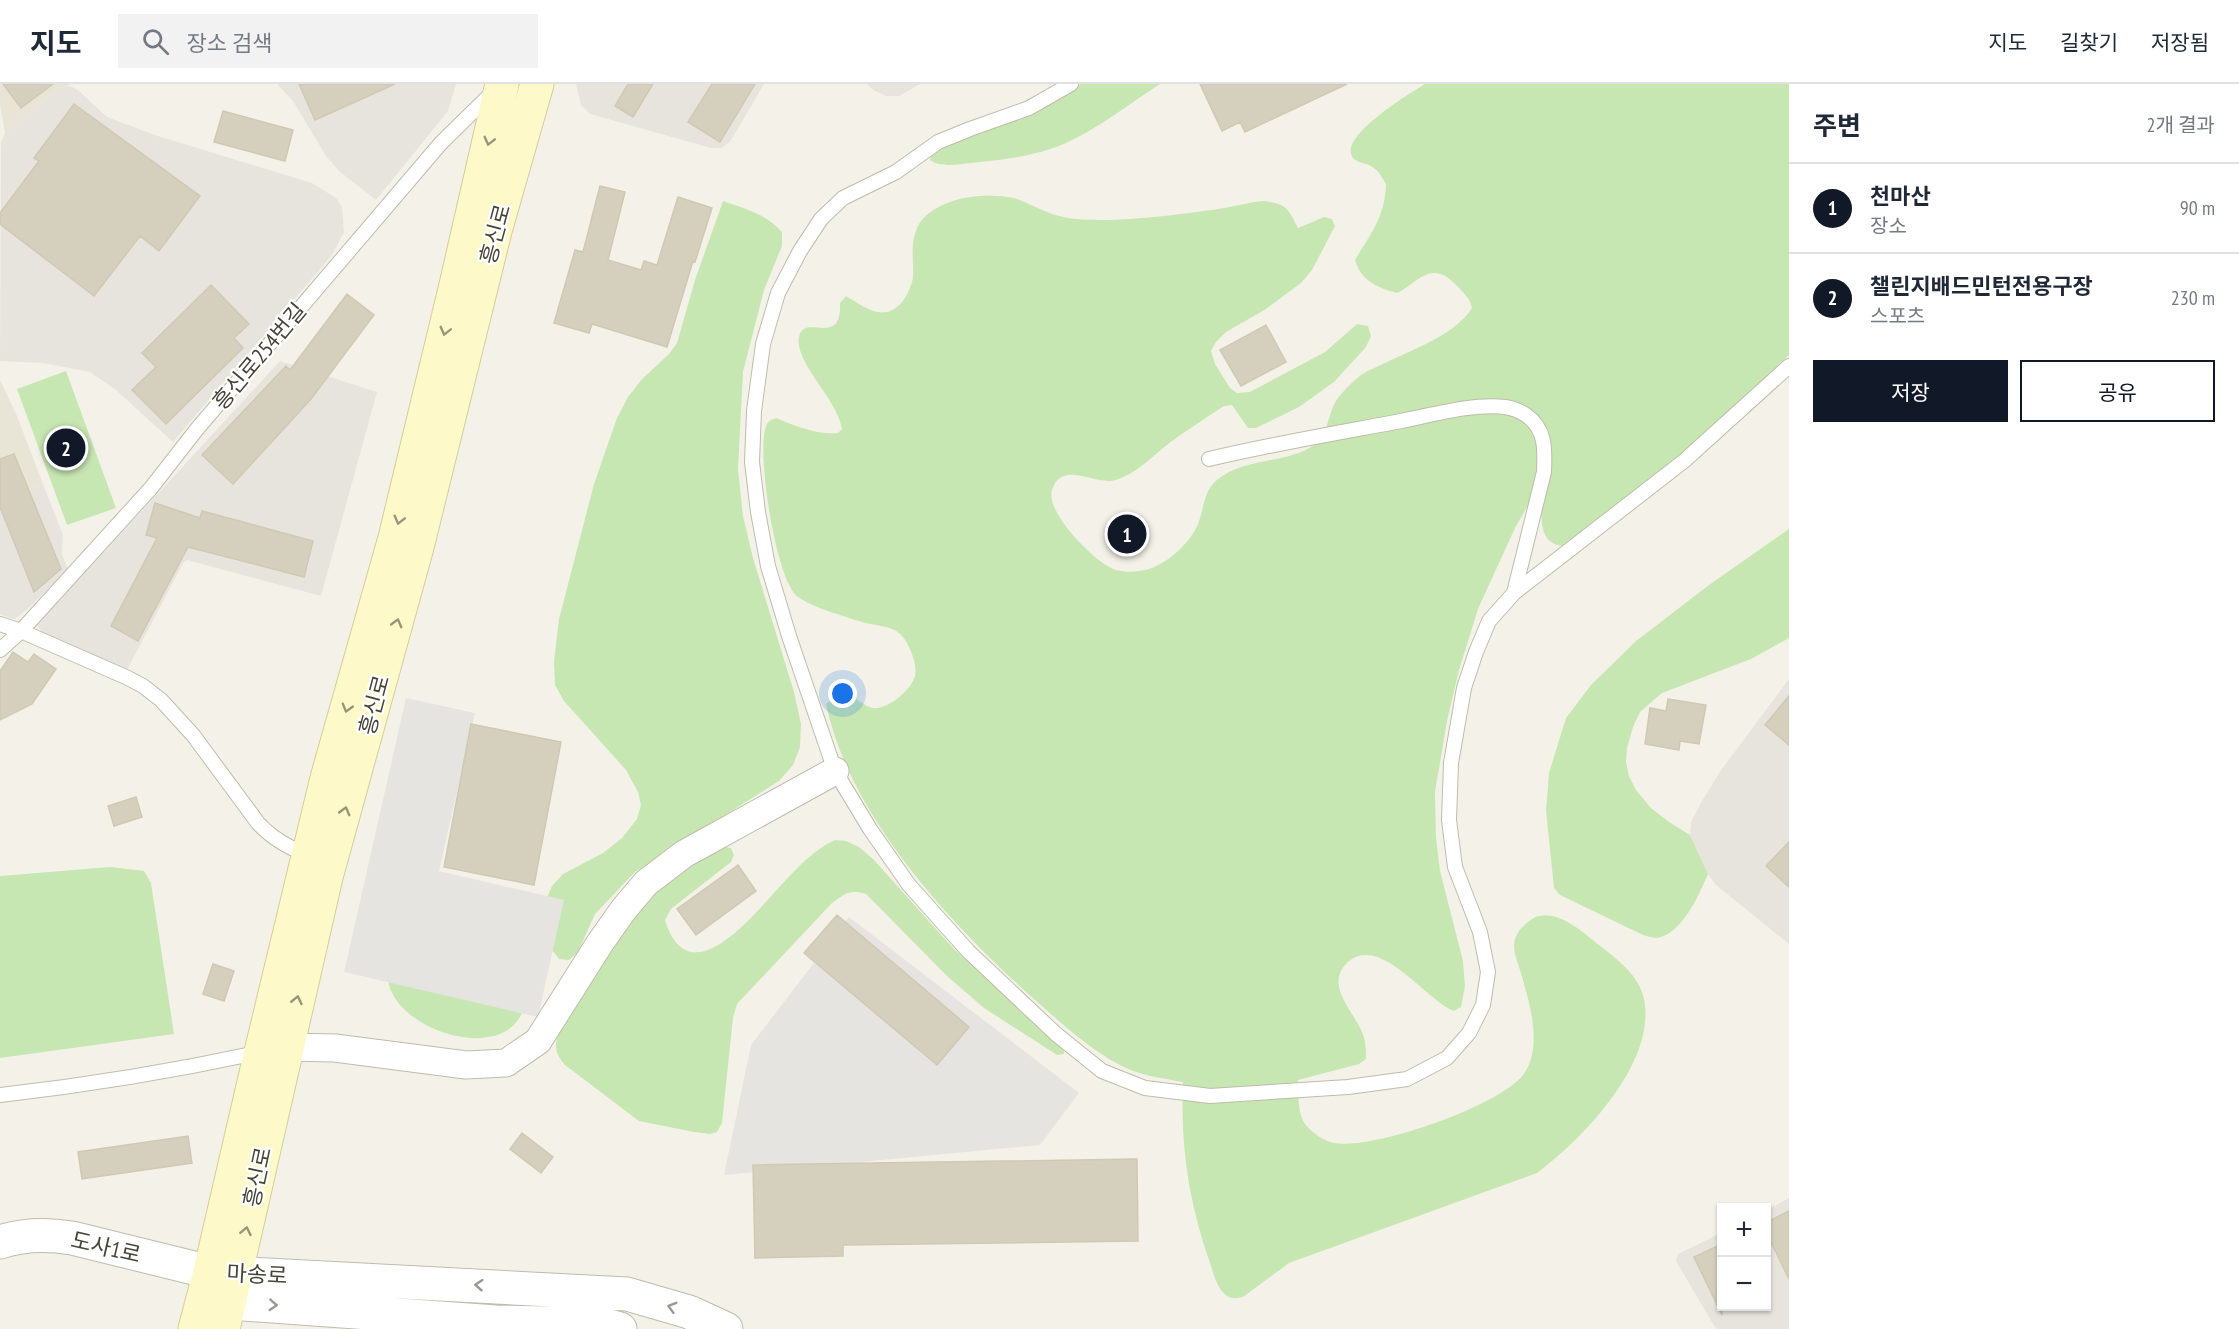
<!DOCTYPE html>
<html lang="ko">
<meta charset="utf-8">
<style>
:root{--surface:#fff;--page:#f2f2f3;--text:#1f2937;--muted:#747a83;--line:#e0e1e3;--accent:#111827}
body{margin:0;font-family:"PT Sans Narrow","Noto Sans KR",sans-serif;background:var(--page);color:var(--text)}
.controls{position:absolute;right:18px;bottom:18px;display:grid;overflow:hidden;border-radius:0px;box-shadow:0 2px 4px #0004}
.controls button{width:54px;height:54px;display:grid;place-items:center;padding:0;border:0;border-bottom:2px solid var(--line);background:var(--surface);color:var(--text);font:30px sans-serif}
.you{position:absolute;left:843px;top:610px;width:21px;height:21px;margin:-15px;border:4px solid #fff;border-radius:50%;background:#1a73e8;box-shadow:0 0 0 9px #1a73e833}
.badge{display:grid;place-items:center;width:39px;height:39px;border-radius:50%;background:var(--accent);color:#fff;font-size:20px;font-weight:700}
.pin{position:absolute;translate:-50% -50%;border:3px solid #fff;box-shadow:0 2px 6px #0006}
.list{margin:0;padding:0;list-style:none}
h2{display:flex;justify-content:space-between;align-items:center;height:78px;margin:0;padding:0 24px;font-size:26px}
h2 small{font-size:20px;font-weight:400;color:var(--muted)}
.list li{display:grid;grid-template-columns:39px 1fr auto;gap:18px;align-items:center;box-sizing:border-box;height:90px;padding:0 24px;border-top:2px solid var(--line)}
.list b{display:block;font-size:22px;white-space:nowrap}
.list p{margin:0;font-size:20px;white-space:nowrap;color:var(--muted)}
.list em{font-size:20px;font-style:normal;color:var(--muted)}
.actions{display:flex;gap:12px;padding:18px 24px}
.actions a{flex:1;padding:14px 0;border:2px solid var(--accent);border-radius:0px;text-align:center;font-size:21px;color:var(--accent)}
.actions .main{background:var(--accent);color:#fff}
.icon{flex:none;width:33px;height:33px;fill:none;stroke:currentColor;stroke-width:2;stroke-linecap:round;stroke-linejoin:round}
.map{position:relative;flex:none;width:1789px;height:1245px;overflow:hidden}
header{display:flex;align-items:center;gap:36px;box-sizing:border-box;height:84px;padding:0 30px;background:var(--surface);border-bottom:2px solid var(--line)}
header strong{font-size:28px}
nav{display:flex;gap:33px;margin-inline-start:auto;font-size:21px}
.search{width:420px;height:54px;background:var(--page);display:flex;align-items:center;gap:15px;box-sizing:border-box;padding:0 21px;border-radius:0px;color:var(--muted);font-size:22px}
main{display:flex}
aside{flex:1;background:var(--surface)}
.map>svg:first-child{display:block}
</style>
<header>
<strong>지도</strong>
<div class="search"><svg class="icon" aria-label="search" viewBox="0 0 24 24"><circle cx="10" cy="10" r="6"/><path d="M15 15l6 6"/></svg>장소 검색</div>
<nav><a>지도</a><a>길찾기</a><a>저장됨</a></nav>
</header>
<main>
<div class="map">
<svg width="1789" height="1245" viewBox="0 0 1789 1245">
<rect width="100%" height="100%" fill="#f4f2e8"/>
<path fill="#e8e5d7" d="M 0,0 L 71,0 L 54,8 L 5,49 L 0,21 Z
M 0,296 L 17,332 L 43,400 L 0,417 Z"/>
<path fill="#e6e4dd" d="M 277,0 L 456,0 L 448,27 L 376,116 L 339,87 L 326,72 L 293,17 Z
M 576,0 L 764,0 L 730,58 L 721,64 L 711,64 L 590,30 L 581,21 Z
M 867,0 L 920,0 L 899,12 L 886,12 L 875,7 Z
M 70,2 L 78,6 L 107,33 L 155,51 L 312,99 L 336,114 L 342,123 L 344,148 L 332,171 L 173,358 L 116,306 L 90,288 L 43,279 L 0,277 L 1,58 L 5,49 L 54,8 L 63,3 Z
M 280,277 L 377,308 L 321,512 L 187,476 L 183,479 L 127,586 L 42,550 L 38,541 L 44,533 Z
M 43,400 L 63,451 L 62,470 L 68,485 L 31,522 L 15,535 L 10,534 L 0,530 L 0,417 Z
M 1789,595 L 1789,860 L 1716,801 L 1708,790 L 1690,751 L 1691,738 L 1702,717 L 1719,689 Z
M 1789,1114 L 1789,1245 L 1716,1245 L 1676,1177 L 1678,1170 L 1721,1149 L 1722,1222 L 1766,1222 L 1767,1126 Z"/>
<path fill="#c7e7b2" d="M 1081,0 L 1160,0 C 1129,20 1099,44 1066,59 C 1037,72 1002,76 971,79 C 959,80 940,84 930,76 L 931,72 L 952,59 L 1046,21 Z
M 1425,0 L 1789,0 L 1789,271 L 1689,363 L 1569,459 L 1563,462 C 1540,460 1541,437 1542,420 L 1533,419 L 1527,423 L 1515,444 L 1478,525 L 1459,586 L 1447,637 L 1435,708 L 1436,754 L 1440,787 L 1463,877 L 1465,902 L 1461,923 L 1454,927 C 1425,916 1377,845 1345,881 C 1326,903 1354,928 1362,948 C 1366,957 1366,966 1366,975 L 1359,980 L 1298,996 C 1299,1011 1297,1028 1305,1040 C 1311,1048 1325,1058 1335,1059 C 1373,1066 1499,1022 1523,991 C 1544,963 1529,917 1520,886 C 1517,876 1512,866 1515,855 C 1518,847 1522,843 1528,838 C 1550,818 1582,847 1599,861 C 1617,875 1639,891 1644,915 C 1657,978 1583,1055 1537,1089 L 1289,1179 L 1243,1213 C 1237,1214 1231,1216 1226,1211 C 1217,1205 1213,1188 1210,1179 C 1189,1120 1180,1061 1183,998 C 1160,994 1138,991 1118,980 C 1087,963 1061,939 1035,916 C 952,842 849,732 826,620 L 837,611 L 846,608 C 854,612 865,623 873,624 C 888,626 911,606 915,592 C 918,581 909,558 900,550 C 891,541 874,542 862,538 C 843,532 814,524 798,513 C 776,498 756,368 766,342 C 768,337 771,336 776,334 C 795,342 817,351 838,349 L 842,345 C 838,316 794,278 799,253 C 804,228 842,265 840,219 L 846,212 C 866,224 884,239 902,218 C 907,212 912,201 913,193 C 914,178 910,162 916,147 C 921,131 938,122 953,117 C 970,111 1000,110 1017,115 C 1035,122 1049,131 1068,134 C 1110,140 1175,131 1218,125 C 1234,123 1248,118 1264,117 C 1287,120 1288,124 1298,144 L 1324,133 L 1332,135 L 1335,142 L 1312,186 L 1301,199 L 1266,225 L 1226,248 L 1216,258 L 1211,267 L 1215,280 L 1230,304 L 1237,309 L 1250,308 L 1325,268 L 1357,240 L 1368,242 L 1371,252 L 1366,263 L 1334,298 L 1299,323 L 1256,344 L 1248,344 L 1232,321 L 1224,322 C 1205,334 1186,347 1168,360 C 1152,373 1135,390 1116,396 C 1095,402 1062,375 1052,406 C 1045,428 1094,477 1113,485 C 1124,489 1138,488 1149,485 C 1168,479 1190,459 1198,440 C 1206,420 1202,404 1224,391 C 1251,374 1288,379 1314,361 C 1329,350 1327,332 1336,317 C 1342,308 1352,298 1361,291 C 1368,286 1377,283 1385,279 C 1412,266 1456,250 1472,224 C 1470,214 1463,208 1456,201 C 1432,176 1420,196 1398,209 C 1379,205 1360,196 1355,176 C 1371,149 1385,133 1386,100 C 1382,93 1378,86 1371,82 C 1366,79 1358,79 1354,75 C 1334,55 1410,9 1425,0 Z
M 723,117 C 746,125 766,130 782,148 L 782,162 L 764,206 L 743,288 L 738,385 L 743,432 L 753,474 L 794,608 L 801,640 L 800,663 L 793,681 L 779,697 L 635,788 L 595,830 L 578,868 L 569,876 L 559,875 L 552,866 L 546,816 L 552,802 L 563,790 L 603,769 L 622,754 L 637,735 L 641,721 L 638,708 L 626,686 L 564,617 L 555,601 L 554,577 L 559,535 L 594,400 L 617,334 L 628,313 L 642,295 L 669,270 L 677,259 L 695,196 Z
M 66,287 L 116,424 L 67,441 L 17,305 Z
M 1789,445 L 1789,554 L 1751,575 L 1662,609 L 1640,628 L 1633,643 L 1627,664 L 1626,678 L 1629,692 L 1636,706 L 1651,724 L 1669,738 L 1690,751 L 1708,790 C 1699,811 1682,850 1657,854 C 1653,854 1647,852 1643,851 L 1560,811 L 1554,804 L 1546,727 L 1549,689 L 1566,634 L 1591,601 L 1636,557 L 1709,501 Z
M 835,756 L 846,757 L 859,763 L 874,776 L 953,864 L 1029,934 L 1064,963 L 1064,970 L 1057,971 L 984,924 L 948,893 L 866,810 C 849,805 845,810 832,819 L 737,920 L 733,934 L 722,1039 L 717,1048 L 710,1050 L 694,1048 L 639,1037 L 565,981 C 554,968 554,962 560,946 L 621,850 L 654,808 L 707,771 L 724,763 L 731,764 L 734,771 L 731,778 L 671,825 L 665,836 C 690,916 757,826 785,797 C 800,781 815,765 835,756 Z
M 110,783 L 144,787 L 151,799 L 174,950 L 0,974 L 0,792 Z
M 388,895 L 522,929 C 499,981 392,944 388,895 Z"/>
<path fill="#e5e4e0" d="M 406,614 L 475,629 L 439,787 L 564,816 L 538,933 L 344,888 Z
M 849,833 L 1079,1009 L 1040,1061 L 724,1091 L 751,961 Z"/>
<path fill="#d5d0be" stroke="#d0c9b1" stroke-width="1.5" d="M 3,0 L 53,0 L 21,24 Z
M 299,0 L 395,0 L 315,36 Z
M 628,0 L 653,0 L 633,33 L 615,22 Z
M 712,0 L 755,0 L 720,58 L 688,38 Z
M 1200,0 L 1347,0 L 1245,48 L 1240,38 L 1222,47 Z
M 74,20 L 200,112 L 159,167 L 140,152 L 94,212 L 0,140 L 0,129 L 39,77 L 34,74 Z
M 223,27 L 293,46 L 285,77 L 214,58 Z
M 600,102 L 625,108 L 608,176 L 641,186 L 644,177 L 657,181 L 678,113 L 712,124 L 695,178 L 693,177 L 667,263 L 592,240 L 589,249 L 554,239 L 575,166 L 583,168 Z
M 211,201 L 249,240 L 234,254 L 243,264 L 166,340 L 132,306 L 156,283 L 142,269 Z
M 347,210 L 374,231 L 311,315 L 233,400 L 202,371 L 286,282 L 290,286 Z
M 1266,241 L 1286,278 L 1241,302 L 1220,266 Z
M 14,370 L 61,485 L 34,508 L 0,423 L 0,375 Z
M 155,419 L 200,434 L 202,427 L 313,457 L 304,493 L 188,463 L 138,557 L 111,542 L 157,454 L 146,451 Z
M 13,568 L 28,578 L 34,570 L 56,585 L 32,620 L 0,636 L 0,587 Z
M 1789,612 L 1789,661 L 1765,641 Z
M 1668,615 L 1706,621 L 1699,660 L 1680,657 L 1679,666 L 1645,660 L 1650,624 L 1666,627 Z
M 471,640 L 561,658 L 534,801 L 444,783 Z
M 136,713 L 142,733 L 114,742 L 108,722 Z
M 1789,758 L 1789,803 L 1766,782 Z
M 738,781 L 756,807 L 696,851 L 677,825 Z
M 837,831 L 969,943 L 937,981 L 804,869 Z
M 213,880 L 234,887 L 224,917 L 203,910 Z
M 522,1049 L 553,1073 L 541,1089 L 510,1065 Z
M 188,1052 L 192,1079 L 82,1095 L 78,1068 Z
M 1137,1075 L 1138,1157 L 843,1161 L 843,1172 L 755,1174 L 753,1081 Z
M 1789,1127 L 1789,1195 L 1767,1150 L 1767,1138 Z
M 1722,1160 L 1722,1231 L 1694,1173 Z"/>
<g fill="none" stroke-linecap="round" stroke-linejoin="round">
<defs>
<path id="service" d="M 1071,0 L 1029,24 L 970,45 L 938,58 L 896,88 L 843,114 L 821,135 L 800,167 L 778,209 L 763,260 L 754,327 L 752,378 L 758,428 L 768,482 L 789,552 L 835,687 L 870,745 L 909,801 L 968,867 L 1056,950 L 1102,987 L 1145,1004 L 1210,1012 L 1348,1003 L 1407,995 L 1447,974 L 1469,949 L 1483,921 L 1488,888 L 1480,848 L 1455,783 L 1449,736 L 1451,679 L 1464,604 L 1476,568 L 1489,537 L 1514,509 L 1684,377 L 1789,282
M 1209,375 C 1272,360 1337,349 1401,337 C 1432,331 1474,319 1505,323 C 1511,324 1520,327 1526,331 C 1546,345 1545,365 1544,388 L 1514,509
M 0,540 L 21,547 L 128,594 L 143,602 L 161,616 L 193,651 L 258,739 C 273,755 288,763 309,772
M 0,566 L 21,547 L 151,404 L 197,345 L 441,59 L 493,8
M 0,1011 C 88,1001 174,987 261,968"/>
<path id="minor" d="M 269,966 L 286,963 L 335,964 L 466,981 L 506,979 L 538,957 L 600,859 L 624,825 L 646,799 L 684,770 L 835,687"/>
<path id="tertiary" d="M 0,1158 C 24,1150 47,1150 72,1154 L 210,1188 L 627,1210 L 689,1228 L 726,1245
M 214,1195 L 229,1219 L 496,1238 L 603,1240 L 620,1245"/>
<path id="secondary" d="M 195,1245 L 210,1188 L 261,968 L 327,694 L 395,454 L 456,201 L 502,0
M 223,1245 L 326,793 L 417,463 L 495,147 L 537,0"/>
</defs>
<use href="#service" stroke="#bfbcab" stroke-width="16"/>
<use href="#minor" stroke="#bfbcab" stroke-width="29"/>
<use href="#tertiary" stroke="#bfbcab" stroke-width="35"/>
<use href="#secondary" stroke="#d3cd99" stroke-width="35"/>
<use href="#service" stroke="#fff" stroke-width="14"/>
<use href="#minor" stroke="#fff" stroke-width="27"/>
<use href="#tertiary" stroke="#fff" stroke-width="33"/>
<use href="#secondary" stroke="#fef9c9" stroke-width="33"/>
</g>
<defs><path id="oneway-chevron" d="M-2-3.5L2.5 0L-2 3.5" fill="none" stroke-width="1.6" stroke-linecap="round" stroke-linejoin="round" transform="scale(1.5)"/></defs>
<g stroke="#999579">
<use href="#oneway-chevron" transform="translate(489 57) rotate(104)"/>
<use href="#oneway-chevron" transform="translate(445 247) rotate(104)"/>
<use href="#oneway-chevron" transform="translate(399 436) rotate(104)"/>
<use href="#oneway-chevron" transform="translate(397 539) rotate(-75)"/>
<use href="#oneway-chevron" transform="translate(347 624) rotate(106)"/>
<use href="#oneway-chevron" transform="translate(345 727) rotate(-75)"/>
<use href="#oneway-chevron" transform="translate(297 916) rotate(-77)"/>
<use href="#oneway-chevron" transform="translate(246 1147) rotate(-78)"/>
</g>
<g stroke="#9a9891">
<use href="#oneway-chevron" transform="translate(479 1201) rotate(-176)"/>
<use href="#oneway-chevron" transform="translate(273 1221) rotate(4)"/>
<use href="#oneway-chevron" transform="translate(672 1223) rotate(-164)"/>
</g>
<g text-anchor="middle" stroke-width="4.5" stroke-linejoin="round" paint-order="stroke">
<g font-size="22" fill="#474437" stroke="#fff">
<text transform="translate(495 150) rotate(-75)" y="8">흥신로</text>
<text transform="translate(259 272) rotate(-50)" y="8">흥신로254번길</text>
<text transform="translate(374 621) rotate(-75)" y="8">흥신로</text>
<text transform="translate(257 1093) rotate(-78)" y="8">흥신로</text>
<text transform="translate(106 1163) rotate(13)" y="8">도사1로</text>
<text transform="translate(257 1190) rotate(3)" y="8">마송로</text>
</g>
</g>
</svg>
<div class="controls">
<button>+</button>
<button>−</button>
</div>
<div class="you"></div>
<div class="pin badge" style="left:1127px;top:450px">1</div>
<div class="pin badge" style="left:66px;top:364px">2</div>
</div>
<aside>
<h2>주변<small>2개 결과</small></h2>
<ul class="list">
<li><span class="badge">1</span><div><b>천마산</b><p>장소</p></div><em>90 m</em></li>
<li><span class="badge">2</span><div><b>챌린지배드민턴전용구장</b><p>스포츠</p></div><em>230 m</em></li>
</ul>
<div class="actions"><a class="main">저장</a><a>공유</a></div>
</aside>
</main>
